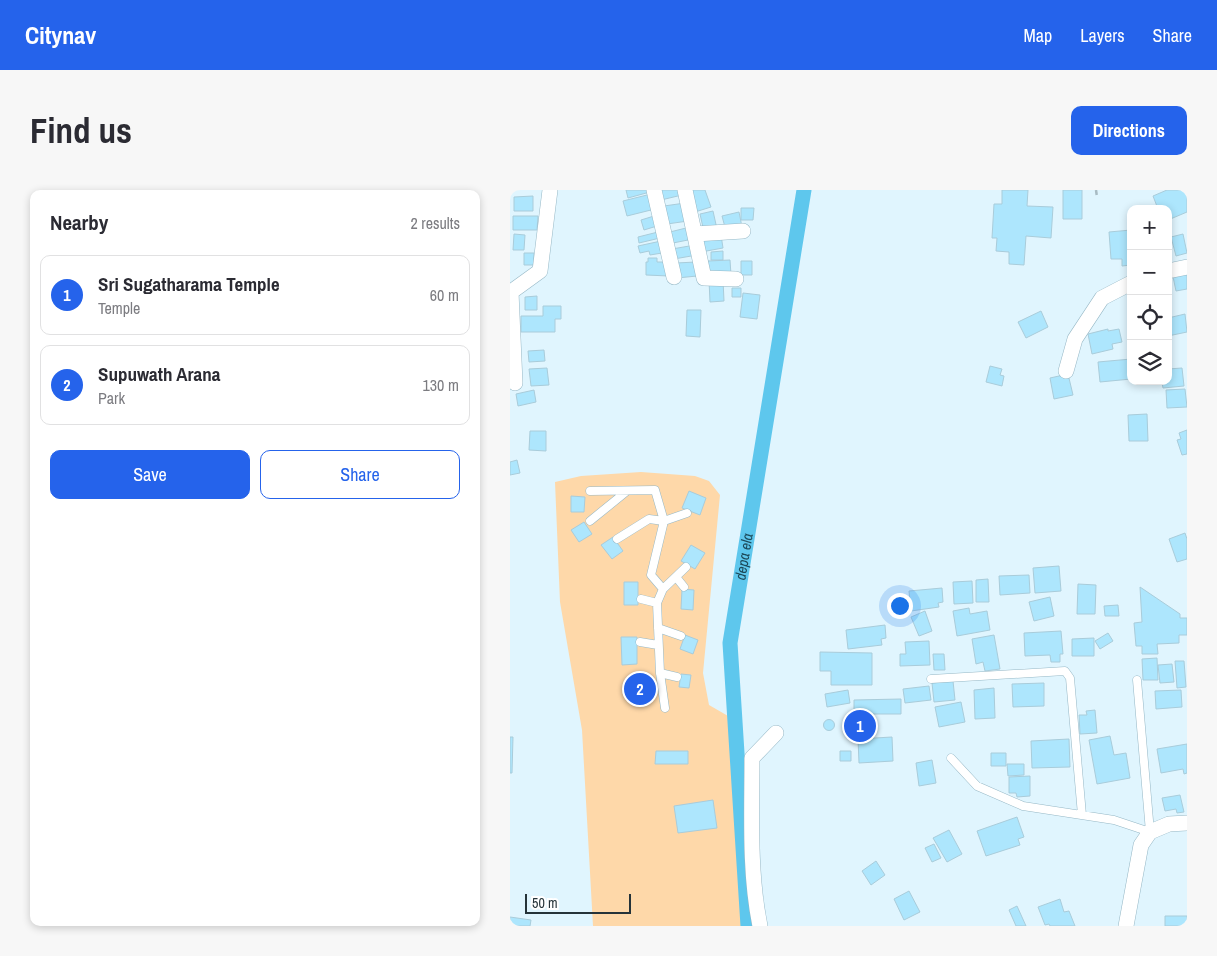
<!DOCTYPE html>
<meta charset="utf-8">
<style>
:root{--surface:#fff;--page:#f7f7f7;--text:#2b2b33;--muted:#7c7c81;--line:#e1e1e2;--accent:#2563eb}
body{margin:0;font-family:"Archivo Narrow",sans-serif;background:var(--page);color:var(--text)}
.controls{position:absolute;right:15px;top:15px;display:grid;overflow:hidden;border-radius:10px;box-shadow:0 2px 8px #0003}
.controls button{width:45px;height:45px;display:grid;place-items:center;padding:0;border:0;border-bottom:1px solid var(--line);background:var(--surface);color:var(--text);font:25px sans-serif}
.scale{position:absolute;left:15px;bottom:12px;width:106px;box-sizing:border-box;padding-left:5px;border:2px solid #253339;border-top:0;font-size:14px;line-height:18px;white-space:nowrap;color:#253339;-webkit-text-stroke:4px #fff;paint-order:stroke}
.you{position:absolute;left:389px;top:415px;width:18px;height:18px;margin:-12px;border:4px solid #fff;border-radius:50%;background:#1a73e8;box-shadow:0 0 0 8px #1a73e833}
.badge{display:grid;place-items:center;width:32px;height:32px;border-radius:50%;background:var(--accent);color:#fff;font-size:16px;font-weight:700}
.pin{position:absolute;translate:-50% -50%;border:2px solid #fff;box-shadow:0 1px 5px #0006}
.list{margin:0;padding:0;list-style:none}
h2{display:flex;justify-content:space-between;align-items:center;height:65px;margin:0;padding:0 20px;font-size:21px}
h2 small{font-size:16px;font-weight:400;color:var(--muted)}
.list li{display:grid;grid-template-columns:32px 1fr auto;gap:15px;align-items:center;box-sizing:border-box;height:80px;margin:0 10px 10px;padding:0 10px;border:1px solid var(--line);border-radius:10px}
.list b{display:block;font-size:19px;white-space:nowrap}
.list p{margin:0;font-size:16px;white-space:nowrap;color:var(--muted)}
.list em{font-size:16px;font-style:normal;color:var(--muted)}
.actions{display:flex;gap:10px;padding:15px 20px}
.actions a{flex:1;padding:11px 0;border:1px solid var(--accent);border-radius:10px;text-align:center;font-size:18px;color:var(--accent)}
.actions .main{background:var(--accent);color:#fff}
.icon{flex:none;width:28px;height:28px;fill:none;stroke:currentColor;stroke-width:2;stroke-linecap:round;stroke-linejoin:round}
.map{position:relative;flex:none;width:677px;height:736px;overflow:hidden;border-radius:10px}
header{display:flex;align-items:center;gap:30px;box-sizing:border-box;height:70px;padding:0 25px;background:var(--accent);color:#fff}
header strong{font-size:24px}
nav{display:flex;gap:28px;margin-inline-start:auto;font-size:18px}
.intro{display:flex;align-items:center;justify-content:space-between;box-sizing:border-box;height:120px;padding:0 30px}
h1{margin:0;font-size:35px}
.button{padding:12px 22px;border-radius:10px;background:var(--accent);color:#fff;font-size:18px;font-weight:700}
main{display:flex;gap:30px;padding:0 30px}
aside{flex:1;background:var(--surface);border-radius:10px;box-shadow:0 2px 8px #0003}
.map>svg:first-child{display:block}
</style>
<header>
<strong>Citynav</strong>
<nav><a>Map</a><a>Layers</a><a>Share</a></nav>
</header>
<div class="intro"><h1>Find us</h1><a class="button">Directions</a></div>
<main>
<aside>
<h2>Nearby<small>2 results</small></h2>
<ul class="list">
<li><span class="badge">1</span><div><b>Sri Sugatharama Temple</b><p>Temple</p></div><em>60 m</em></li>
<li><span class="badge">2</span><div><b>Supuwath Arana</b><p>Park</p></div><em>130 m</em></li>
</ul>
<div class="actions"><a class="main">Save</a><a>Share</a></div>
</aside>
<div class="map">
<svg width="677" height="736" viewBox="0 0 677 736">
<rect width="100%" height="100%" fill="#e0f5fe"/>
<path fill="#fed8a9" d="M 131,282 L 185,286 L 199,291 L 210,305 L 193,483 L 199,515 L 225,530 L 238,736 L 83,736 L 72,540 L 50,412 L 45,292 L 71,286 Z"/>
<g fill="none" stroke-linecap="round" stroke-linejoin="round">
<path stroke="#5ec7ed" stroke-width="15" id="s1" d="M 238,736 L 220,453 L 294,0"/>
</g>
<path fill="#ade6fd" stroke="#a9ccda" d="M 116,0 L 139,0 L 140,2 L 118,8 Z
M 149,0 L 170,0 L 172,5 L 151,10 Z
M 183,0 L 195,0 L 201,17 L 185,22 L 178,2 Z
M 492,0 L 518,0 L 517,16 L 543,17 L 541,48 L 516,46 L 514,75 L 499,74 L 499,62 L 486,61 L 487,48 L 482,48 L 484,14 L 492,14 Z
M 553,0 L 572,0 L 572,29 L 553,29 Z
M 657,0 L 677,0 L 677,22 L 658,30 L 658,19 L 648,19 L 643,6 Z
M 141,4 L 145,19 L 117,26 L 113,11 Z
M 23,6 L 23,21 L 4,21 L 4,7 Z
M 175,13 L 178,31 L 157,34 L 154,16 Z
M 231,18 L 244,18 L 243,30 L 231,30 Z
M 203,21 L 207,39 L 194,42 L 190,24 Z
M 229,22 L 232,37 L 216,41 L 212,26 Z
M 3,26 L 28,26 L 27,40 L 3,40 Z
M 144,26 L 147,36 L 134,40 L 131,30 Z
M 180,37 L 183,49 L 163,53 L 160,42 Z
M 621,40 L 621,55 L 619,55 L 621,75 L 612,76 L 612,69 L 601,69 L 599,42 Z
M 148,42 L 150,48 L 129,53 L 128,47 Z
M 4,44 L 15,45 L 14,60 L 3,60 Z
M 673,44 L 677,63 L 666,66 L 661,47 Z
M 211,45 L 213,58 L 191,62 L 189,49 Z
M 151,51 L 152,63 L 140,65 L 139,61 L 130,63 L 128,56 Z
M 185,55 L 187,65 L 164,69 L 162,59 Z
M 213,61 L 213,70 L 201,70 L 201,62 Z
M 14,63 L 24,63 L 24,75 L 14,75 Z
M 138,68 L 147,68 L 147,72 L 159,72 L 159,86 L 136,85 L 136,72 L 138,72 Z
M 220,70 L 221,85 L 199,86 L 198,71 Z
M 231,71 L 242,71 L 242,85 L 231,85 Z
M 186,72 L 187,86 L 167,88 L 166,73 Z
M 677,80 L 677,99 L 666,101 L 662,82 Z
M 199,90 L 213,90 L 214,111 L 200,112 Z
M 222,98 L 231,98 L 231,107 L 222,107 Z
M 233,103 L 250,105 L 247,129 L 230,127 Z
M 27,106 L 27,120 L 15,120 L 15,107 Z
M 33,116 L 51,116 L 51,129 L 45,129 L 45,142 L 11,142 L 11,126 L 33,126 Z
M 177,120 L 191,120 L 190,147 L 176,146 Z
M 531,121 L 538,137 L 516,148 L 508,132 Z
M 675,124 L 677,142 L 658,146 L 658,128 Z
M 598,139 L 598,141 L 609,139 L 612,152 L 602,154 L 603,159 L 582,164 L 578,144 Z
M 34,160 L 35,171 L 19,172 L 18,161 Z
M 621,169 L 621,189 L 590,192 L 588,172 Z
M 480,176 L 492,179 L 490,185 L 494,186 L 492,196 L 476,192 Z
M 37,178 L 39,195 L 21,196 L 19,179 Z
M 672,178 L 674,196 L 653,198 L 652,193 L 647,193 L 647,191 L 658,191 L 658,179 Z
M 558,184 L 563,205 L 544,209 L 540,188 Z
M 675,199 L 677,217 L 657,218 L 656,200 Z
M 24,200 L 26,212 L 8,216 L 6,204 Z
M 637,224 L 638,251 L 619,251 L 618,225 Z
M 677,240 L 677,264 L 672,265 L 667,250 L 671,249 L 669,243 Z
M 20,241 L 36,241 L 36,261 L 19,260 Z
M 7,270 L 10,283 L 0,285 L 0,272 Z
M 179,301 L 196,308 L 190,325 L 172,318 Z
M 61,306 L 75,307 L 74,322 L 61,322 Z
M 74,332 L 82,344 L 69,352 L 61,340 Z
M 675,343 L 677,349 L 677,369 L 667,372 L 659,349 Z
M 103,347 L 113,361 L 102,369 L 91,355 Z
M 181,355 L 195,363 L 185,379 L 171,371 Z
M 549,376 L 551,401 L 525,403 L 523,378 Z
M 519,385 L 520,403 L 490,405 L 489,386 Z
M 478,389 L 479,412 L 466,412 L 466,390 Z
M 462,391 L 463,413 L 444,414 L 443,392 Z
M 114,392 L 128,392 L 128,415 L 114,415 Z
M 568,394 L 586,395 L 585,424 L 567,424 Z
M 630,397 L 670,424 L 670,428 L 677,428 L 677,445 L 669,445 L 669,453 L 647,454 L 648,464 L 632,464 L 632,456 L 626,456 L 624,433 L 632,432 Z
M 432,398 L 433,412 L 428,413 L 429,417 L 401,421 L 399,401 Z
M 172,399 L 184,400 L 183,420 L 171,419 Z
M 540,407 L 544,426 L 524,431 L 519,412 Z
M 608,415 L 609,426 L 595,426 L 594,416 Z
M 459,418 L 460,424 L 477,421 L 480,440 L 447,446 L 443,421 Z
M 415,421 L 422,441 L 409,446 L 401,427 Z
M 375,435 L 376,448 L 371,449 L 372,455 L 338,459 L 336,440 Z
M 551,441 L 553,464 L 550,464 L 550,472 L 541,472 L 540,465 L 515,466 L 514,443 Z
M 598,443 L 603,451 L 590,459 L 585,451 Z
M 175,445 L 188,450 L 183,464 L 170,459 Z
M 484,445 L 490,479 L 475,481 L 473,472 L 466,474 L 462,449 Z
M 111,447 L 127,447 L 127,474 L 112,475 Z
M 584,448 L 584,466 L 562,466 L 562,449 Z
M 419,451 L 420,475 L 390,476 L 390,464 L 396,464 L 395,452 Z
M 310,462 L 362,463 L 362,495 L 321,495 L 321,481 L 310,481 Z
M 423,464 L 434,464 L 435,480 L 424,480 Z
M 647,468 L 648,490 L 633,490 L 632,469 Z
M 665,471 L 674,471 L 676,497 L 667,498 Z
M 662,474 L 664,492 L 650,493 L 648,475 Z
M 171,484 L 181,485 L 179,498 L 169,497 Z
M 443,491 L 445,510 L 424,512 L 422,493 Z
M 534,493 L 534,516 L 503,517 L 502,494 Z
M 419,496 L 421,510 L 395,513 L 393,499 Z
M 484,498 L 485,528 L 465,529 L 464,500 Z
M 338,500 L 340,513 L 317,517 L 315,504 Z
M 671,500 L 672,517 L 646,519 L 645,501 Z
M 391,509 L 391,524 L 344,524 L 344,510 Z
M 451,512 L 455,532 L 429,537 L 425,517 Z
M 585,520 L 587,543 L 570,544 L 569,525 L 577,525 L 576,521 Z
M313.5 535a5.5 5.5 0 1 1 11 0a5.5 5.5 0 1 1-11 0Z
M 600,546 L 604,565 L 616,563 L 620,588 L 587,594 L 579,550 Z
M 0,547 L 3,547 L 2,583 L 0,583 Z
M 382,547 L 383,571 L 349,573 L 348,549 Z
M 559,549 L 560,577 L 522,578 L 521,551 Z
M 677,554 L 677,583 L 674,584 L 673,579 L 651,583 L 647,559 Z
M 146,561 L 178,561 L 178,574 L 145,574 Z
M 330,561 L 341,561 L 341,571 L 330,571 Z
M 481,563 L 496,563 L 496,576 L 481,576 Z
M 422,570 L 426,593 L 409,596 L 406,573 Z
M 497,574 L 514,574 L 514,585 L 498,586 Z
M 520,586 L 520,606 L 507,607 L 506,603 L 499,603 L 499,587 Z
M 670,605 L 674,622 L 667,623 L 666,619 L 655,621 L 652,608 Z
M 203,610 L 207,638 L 168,643 L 164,616 Z
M 507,627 L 514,647 L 508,649 L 510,655 L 476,666 L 467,641 Z
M 439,640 L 452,664 L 437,672 L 423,648 Z
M 424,654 L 431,668 L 422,672 L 415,658 Z
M 366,671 L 375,685 L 361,695 L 352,681 Z
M 399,701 L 410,722 L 394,730 L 384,709 Z
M 550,709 L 554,722 L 559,721 L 565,736 L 540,736 L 539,734 L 535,735 L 528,717 Z
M 507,716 L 516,736 L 506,736 L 499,720 Z
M 655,726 L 677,726 L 677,736 L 655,736 Z
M 0,727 L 21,730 L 20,736 L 0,736 Z"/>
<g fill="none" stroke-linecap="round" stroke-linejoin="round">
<defs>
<path id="service" d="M 80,301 L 145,300 L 154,331 L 141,385 L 153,399 L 147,413 L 150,483 L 155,518
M 80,331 L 117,301
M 107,349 L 139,329 L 154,331 L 177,323
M 166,387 L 174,397
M 153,399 L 176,377
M 131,409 L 147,413
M 148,438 L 171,446
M 130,452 L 148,455
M 150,483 L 167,487
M 421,489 L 555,481 L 560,488 L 572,625
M 441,568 L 467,596 L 513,616 L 604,630 L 640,642 L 627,490"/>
<path id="minor" d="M 144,0 L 164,87
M 175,0 L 194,88 L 226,89
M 185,44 L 233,41
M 658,81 L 677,77
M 556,181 L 565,149 L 592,108 L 621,93
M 5,193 L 1,102 L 30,81 L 40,0
M 250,736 C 239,682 242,624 242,568 L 266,543
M 616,736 L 631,655 L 640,642 L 659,634 L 677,633"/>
</defs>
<use href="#service" stroke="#96b8c6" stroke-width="9"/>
<use href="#minor" stroke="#96b8c6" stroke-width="16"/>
<path stroke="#a8bbc3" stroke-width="2.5" stroke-dasharray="5 2.5" stroke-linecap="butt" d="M 586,0 L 587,7"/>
<use href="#service" stroke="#fff" stroke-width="8"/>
<use href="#minor" stroke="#fff" stroke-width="15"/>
</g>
<g text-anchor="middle" stroke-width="4" stroke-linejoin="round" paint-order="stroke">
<g font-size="15" font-style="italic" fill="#1d4a5a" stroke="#fff">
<text dy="5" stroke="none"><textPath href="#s1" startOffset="371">depa ela</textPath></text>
</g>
</g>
</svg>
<div class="controls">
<button>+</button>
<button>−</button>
<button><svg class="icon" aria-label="locate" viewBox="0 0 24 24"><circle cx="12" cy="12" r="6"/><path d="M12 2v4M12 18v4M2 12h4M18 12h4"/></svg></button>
<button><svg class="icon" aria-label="layers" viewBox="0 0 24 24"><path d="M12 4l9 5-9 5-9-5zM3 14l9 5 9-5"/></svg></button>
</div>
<div class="scale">50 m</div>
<div class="you"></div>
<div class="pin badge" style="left:350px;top:536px">1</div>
<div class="pin badge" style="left:130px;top:499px">2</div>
</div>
</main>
